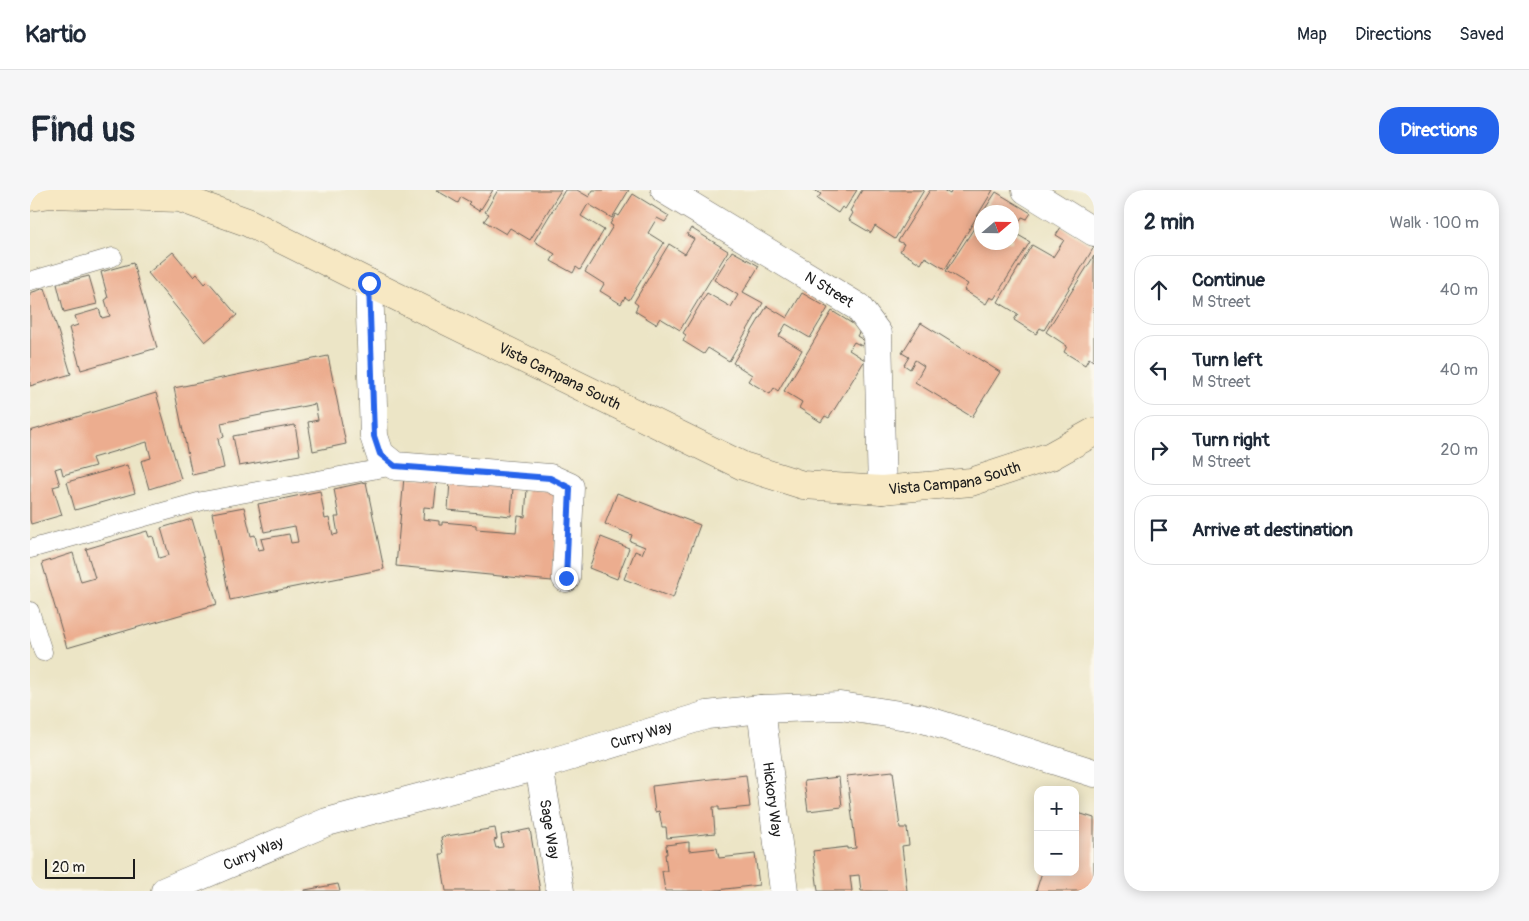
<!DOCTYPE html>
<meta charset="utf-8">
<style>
:root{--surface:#fff;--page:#f6f6f7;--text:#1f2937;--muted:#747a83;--line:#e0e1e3;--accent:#2563eb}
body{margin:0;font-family:Pangolin,sans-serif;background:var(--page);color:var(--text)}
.controls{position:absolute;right:15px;bottom:15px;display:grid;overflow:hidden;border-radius:10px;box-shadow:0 2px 12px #0003}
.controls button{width:45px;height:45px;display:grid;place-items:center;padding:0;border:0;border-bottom:1px solid var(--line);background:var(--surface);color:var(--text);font:25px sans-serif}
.compass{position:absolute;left:944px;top:15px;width:45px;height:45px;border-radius:50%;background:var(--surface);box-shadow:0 2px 12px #0003;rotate:70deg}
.scale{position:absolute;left:15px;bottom:12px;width:90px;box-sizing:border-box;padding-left:5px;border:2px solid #1c1c1c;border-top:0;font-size:14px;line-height:18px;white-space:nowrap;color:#1c1c1c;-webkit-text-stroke:4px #fbf7ec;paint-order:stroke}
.stop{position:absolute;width:15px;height:15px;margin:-11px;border:4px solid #2563eb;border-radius:50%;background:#fff}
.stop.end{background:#2563eb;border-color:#fff;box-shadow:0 1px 5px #0008}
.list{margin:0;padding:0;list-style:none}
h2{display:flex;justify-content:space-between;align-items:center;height:65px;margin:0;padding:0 20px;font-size:21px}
h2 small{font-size:16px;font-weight:400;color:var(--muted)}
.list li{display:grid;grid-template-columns:32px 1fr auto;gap:15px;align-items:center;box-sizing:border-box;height:70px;margin:0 10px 10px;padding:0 10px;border:1px solid var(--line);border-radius:20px}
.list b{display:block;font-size:19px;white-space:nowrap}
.list p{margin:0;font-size:16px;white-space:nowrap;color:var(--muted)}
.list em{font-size:16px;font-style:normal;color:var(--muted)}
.icon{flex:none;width:28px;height:28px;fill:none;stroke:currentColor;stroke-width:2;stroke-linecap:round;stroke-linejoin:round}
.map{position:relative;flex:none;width:1064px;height:701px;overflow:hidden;border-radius:20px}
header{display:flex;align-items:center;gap:30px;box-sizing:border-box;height:70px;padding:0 25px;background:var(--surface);border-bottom:1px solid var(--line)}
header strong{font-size:24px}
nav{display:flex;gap:28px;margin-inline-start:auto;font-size:18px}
.intro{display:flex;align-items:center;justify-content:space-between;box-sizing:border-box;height:120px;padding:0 30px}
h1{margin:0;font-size:35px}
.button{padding:12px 22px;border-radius:20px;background:var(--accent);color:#fff;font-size:18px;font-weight:700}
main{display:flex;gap:30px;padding:0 30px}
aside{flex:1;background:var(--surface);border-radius:20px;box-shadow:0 2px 12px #0003}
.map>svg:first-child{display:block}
</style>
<header>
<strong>Kartio</strong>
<nav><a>Map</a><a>Directions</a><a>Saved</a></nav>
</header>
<div class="intro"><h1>Find us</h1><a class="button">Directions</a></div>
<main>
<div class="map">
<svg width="1064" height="701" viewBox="0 0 1064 701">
<rect width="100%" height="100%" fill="#fbf7ec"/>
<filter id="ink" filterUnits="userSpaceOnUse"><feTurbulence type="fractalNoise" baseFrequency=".02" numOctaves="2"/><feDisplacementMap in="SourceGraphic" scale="10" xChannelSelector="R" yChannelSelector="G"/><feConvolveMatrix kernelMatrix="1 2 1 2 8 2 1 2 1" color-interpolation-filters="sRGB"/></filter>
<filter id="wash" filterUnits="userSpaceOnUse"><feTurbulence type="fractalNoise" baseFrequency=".0096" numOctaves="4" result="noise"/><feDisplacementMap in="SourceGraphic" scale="20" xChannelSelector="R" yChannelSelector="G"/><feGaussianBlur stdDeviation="1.12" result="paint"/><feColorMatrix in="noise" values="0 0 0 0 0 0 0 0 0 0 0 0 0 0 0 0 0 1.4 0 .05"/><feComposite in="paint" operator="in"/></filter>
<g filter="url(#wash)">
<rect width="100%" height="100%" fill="#ece5c6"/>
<g id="blocks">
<path fill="#ecad8f" d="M 406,0 L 463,0 L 451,19 L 450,18 L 449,21 L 438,14 L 440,12 L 431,7 L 428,13 Z
M 468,0 L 531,0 L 500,50 L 480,38 L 476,44 L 454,31 L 459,24 L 455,22 Z
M 535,0 L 547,0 L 559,7 L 563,0 L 599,0 L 582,28 L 558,14 L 551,26 L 574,40 L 550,80 L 546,77 L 543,83 L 521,71 L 525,64 L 504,51 Z
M 784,0 L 827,0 L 815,19 L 812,17 L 808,23 L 787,9 L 791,4 Z
M 832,0 L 894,0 L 865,49 L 845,36 L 841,43 L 819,30 L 823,23 L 820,21 Z
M 900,0 L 913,0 L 920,4 L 922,0 L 963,0 L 915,79 L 895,67 L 891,74 L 870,61 L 874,54 L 868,51 Z
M 966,2 L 1001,23 L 997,29 L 992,27 L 983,42 L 1000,52 L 964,109 L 960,107 L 956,114 L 934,100 L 938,94 L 916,81 L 952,26 L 952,52 L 982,52 L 982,22 L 953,22 Z
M 603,4 L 639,26 L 635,32 L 627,28 L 618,43 L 634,53 L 599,110 L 595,107 L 591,114 L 570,101 L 574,94 L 555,82 L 583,36 L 580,34 L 586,24 L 589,26 Z
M 1031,37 L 1064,57 L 1014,140 L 1010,138 L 1006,144 L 984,130 L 988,124 L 968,112 L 1002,55 L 1023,67 L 1034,50 L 1026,45 Z
M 661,38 L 698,61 L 650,140 L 630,128 L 626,134 L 605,121 L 608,115 L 604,112 L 639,54 L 655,64 L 664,49 L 657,45 Z
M 702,61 L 729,76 L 713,102 L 733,113 L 699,171 L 678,158 L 674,164 L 653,151 L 656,145 L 653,143 L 677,103 L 701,117 L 708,105 L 684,90 Z
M 143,62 L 164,87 L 167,84 L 175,94 L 178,91 L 207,125 L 175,152 L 118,83 Z
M 1064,66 L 1064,170 L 1063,171 L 1059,168 L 1055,175 L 1034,162 L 1037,156 L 1016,142 Z
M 103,73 L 127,158 L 51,180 L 39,138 L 48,135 L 45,126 L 69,119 L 72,128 L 80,126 L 75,110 L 78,108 L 71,82 Z
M 59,86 L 67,114 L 34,122 L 27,94 Z
M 15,98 L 41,184 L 0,196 L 0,103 Z
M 772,103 L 798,118 L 780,148 L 756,134 L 749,146 L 772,160 L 748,201 L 744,198 L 740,204 L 718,191 L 722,185 L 703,173 L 737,116 L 757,128 Z
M 802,121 L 831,139 L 827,146 L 835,151 L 832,156 L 824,152 L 819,160 L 835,170 L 799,228 L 795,226 L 791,232 L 769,218 L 772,212 L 754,201 Z
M 891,133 L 970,182 L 942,227 L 885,192 L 894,176 L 885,170 L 880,179 L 874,175 L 879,167 L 872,163 Z
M 298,166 L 316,254 L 283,261 L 278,232 L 288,230 L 285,214 L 191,233 L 194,247 L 188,249 L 194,278 L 162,285 L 144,198 Z
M 126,203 L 151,289 L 119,299 L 111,271 L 121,268 L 117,252 L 62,268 L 65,276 L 33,285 L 31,277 L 25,279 L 30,295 L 23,297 L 32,325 L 1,334 L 0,330 L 0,241 Z
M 265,235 L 270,265 L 209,276 L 203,246 Z
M 97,275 L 105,303 L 45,320 L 37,292 Z
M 374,287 L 407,290 L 404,318 L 394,317 L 393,329 L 409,331 L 409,335 L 412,335 L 412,332 L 446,335 L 446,339 L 486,342 L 488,326 L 495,327 L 497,299 L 530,302 L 522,391 L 366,376 Z
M 420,291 L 483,297 L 481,326 L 418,320 Z
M 336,292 L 354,379 L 200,410 L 182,323 L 214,317 L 221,346 L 225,345 L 228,360 L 234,359 L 231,349 L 259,344 L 261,353 L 268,352 L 265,336 L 234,342 L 228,314 L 290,301 L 295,329 L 299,328 L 303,345 L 308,344 L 305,327 L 309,327 L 304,299 Z
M 587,303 L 670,335 L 643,408 L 594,389 L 605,361 L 612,364 L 615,357 L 600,351 L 602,345 L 575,334 Z
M 162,329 L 187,414 L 37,458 L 12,373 L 43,363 L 51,392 L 65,388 L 56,359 L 117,341 L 119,347 L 123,346 L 129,368 L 139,365 L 131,338 Z
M 571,347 L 599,358 L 587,389 L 559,378 Z
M 863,581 L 870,638 L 877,638 L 879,655 L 872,656 L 877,701 L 831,701 L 829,685 L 820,686 L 822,701 L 788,701 L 783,661 L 817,657 L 817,659 L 826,658 L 817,586 Z
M 716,585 L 720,617 L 689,620 L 689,617 L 683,617 L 685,643 L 637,648 L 636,637 L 632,637 L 629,621 L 625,622 L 622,596 Z
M 809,587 L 812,617 L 778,621 L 774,591 Z
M 1045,622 L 1064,628 L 1064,701 L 1006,701 L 1012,682 L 1045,682 Z
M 465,638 L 467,649 L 464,650 L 466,658 L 473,657 L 471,645 L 500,639 L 510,701 L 416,701 L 410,664 L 414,664 L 411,647 Z
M 659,652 L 659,661 L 687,658 L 689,668 L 725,664 L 729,695 L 679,701 L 635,701 L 632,681 L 637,681 L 635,664 L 637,664 L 636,655 Z
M 308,694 L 310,701 L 275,701 L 275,700 Z"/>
</g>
</g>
<g filter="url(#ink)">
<use href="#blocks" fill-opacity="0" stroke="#656258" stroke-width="1"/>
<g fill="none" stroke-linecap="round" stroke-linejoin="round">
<defs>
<path id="lane" d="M 0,91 L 83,67
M 0,359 L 172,311 L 365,276
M 0,421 L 13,462"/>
<g id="street">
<path id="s1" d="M 635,0 L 828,117 L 848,144 L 852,300"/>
<path d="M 996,0 L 1064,42"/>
<path d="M 339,93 L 344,246 L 350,264 L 365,276 L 520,288 L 540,297 L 536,388"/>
<path id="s2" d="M 731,519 L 754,701"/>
<path id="s3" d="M 509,576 L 530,701"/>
<path id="s4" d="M 135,701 L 297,632 L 509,576 L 677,525 L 731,519 L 810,516 L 890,528 L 1064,583"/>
</g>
<g id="secondary">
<path id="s5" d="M 0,7 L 21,4 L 150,8 L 217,32 L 339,93 L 713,276 L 773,295 L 852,300 L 941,292 L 1021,266 L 1064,242"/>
</g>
</defs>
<use href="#lane" stroke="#656258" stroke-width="19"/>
<use href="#street" stroke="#656258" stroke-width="29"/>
<use href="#secondary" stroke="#656258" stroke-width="29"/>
<use href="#lane" stroke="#fff" stroke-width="18"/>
<use href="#street" stroke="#fff" stroke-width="28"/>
<use href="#secondary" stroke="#f7e8c3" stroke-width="28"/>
</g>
</g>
<g fill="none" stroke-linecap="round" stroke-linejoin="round" filter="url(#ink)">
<path stroke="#2563eb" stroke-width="6" d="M 339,93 L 344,246 L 350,264 L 365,276 L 520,288 L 540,298 L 536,388"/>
</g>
<g text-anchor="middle" stroke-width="4.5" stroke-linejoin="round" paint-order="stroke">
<g font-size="15" fill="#1c1c1c" stroke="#fbf7ec">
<text dy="5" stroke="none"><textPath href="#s1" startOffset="192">N Street</textPath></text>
<text dy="5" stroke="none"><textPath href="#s5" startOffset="570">Vista Campana South</textPath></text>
<text dy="5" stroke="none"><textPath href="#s5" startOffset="990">Vista Campana South</textPath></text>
<text dy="5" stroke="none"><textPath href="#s4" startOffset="502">Curry Way</textPath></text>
<text dy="5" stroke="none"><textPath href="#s2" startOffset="91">Hickory Way</textPath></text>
<text dy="5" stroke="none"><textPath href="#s3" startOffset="64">Sage Way</textPath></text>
<text dy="5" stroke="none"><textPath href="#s4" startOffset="96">Curry Way</textPath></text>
</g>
</g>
</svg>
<div class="controls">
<button>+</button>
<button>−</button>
</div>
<svg class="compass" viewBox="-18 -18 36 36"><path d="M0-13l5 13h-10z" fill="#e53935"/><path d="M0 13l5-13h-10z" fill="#747a83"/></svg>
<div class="scale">20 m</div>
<div class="stop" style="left:339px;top:93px"></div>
<div class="stop end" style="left:536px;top:388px"></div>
</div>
<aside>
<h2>2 min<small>Walk · 100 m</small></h2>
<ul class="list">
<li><svg class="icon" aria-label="ahead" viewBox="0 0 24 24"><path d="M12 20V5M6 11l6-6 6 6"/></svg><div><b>Continue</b><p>M Street</p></div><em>40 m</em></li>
<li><svg class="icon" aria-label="left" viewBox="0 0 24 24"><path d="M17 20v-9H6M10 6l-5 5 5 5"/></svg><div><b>Turn left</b><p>M Street</p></div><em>40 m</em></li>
<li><svg class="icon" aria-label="right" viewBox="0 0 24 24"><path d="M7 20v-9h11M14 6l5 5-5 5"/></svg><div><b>Turn right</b><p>M Street</p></div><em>20 m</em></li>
<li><svg class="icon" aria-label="arrive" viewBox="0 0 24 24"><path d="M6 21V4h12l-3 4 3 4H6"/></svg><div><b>Arrive at destination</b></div></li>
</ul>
</aside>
</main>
